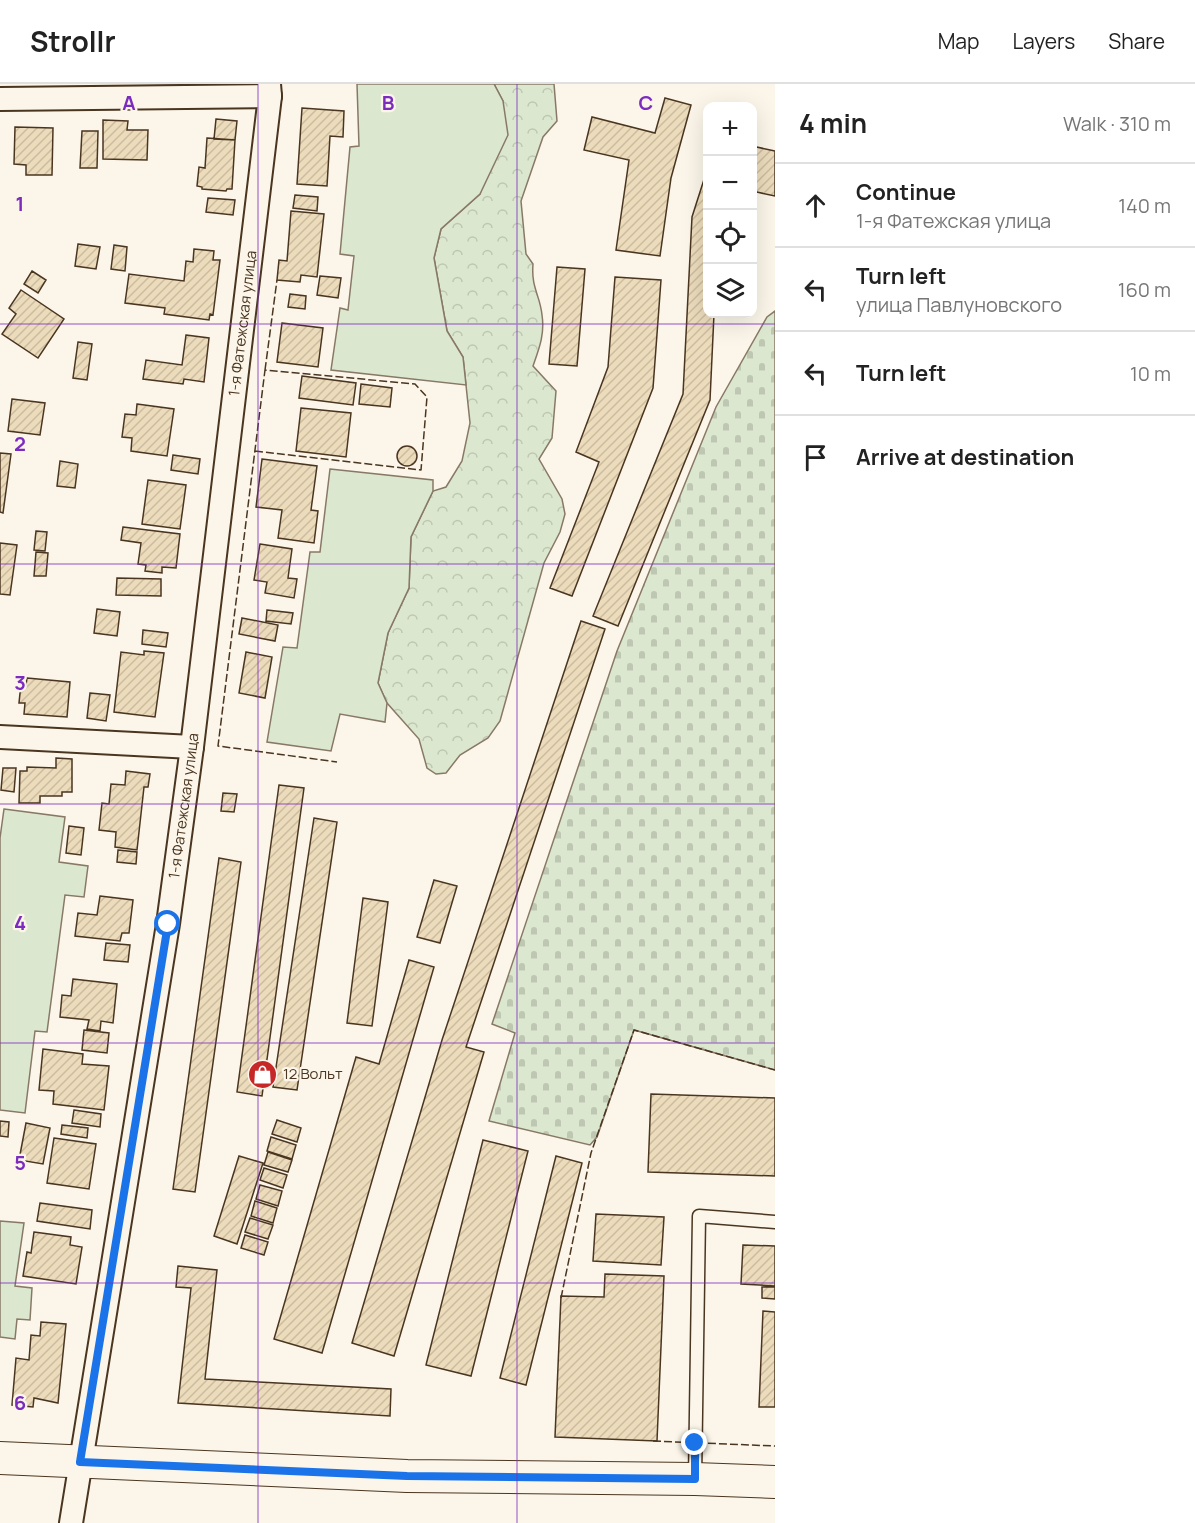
<!DOCTYPE html>
<meta charset="utf-8">
<style>
:root{--surface:#fff;--page:#f6f6f6;--text:#222;--muted:#767676;--line:#e0e0e0}
body{margin:0;font-family:Manrope,sans-serif;background:var(--page);color:var(--text)}
.controls{position:absolute;right:18px;top:18px;display:grid;overflow:hidden;border-radius:12px;box-shadow:0 6px 24px #0002}
.controls button{width:54px;height:54px;display:grid;place-items:center;padding:0;border:0;border-bottom:2px solid var(--line);background:var(--surface);color:var(--text);font:30px sans-serif}
.stop{position:absolute;width:18px;height:18px;margin:-14px;border:4px solid #1a73e8;border-radius:50%;background:#fff}
.stop.end{background:#1a73e8;border-color:#fff;box-shadow:0 2px 6px #0008}
.list{margin:0;padding:0;list-style:none}
h2{display:flex;justify-content:space-between;align-items:center;height:78px;margin:0;padding:0 24px;font-size:26px}
h2 small{font-size:20px;font-weight:400;color:var(--muted)}
.list li{display:grid;grid-template-columns:39px 1fr auto;gap:18px;align-items:center;box-sizing:border-box;height:84px;padding:0 24px;border-top:2px solid var(--line)}
.list b{display:block;font-size:22px;white-space:nowrap}
.list p{margin:0;font-size:20px;white-space:nowrap;color:var(--muted)}
.list em{font-size:20px;font-style:normal;color:var(--muted)}
.icon{flex:none;width:33px;height:33px;fill:none;stroke:currentColor;stroke-width:2;stroke-linecap:round;stroke-linejoin:round}
.map{position:relative;flex:none;width:775px;height:1439px;overflow:hidden}
header{display:flex;align-items:center;gap:36px;box-sizing:border-box;height:84px;padding:0 30px;background:var(--surface);border-bottom:2px solid var(--line)}
header strong{font-size:28px}
nav{display:flex;gap:33px;margin-inline-start:auto;font-size:21px}
main{display:flex}
aside{flex:1;background:var(--surface)}
.map>svg:first-child{display:block}
</style>
<header>
<strong>Strollr</strong>
<nav><a>Map</a><a>Layers</a><a>Share</a></nav>
</header>
<main>
<div class="map">
<svg width="775" height="1439" viewBox="0 0 775 1439">
<defs>
<pattern id="forest-crowns" width="20" height="18" patternUnits="userSpaceOnUse" patternTransform="scale(1.5)"><rect width="20" height="18" fill="#dce7d0"/><path d="M2 6a3 3 0 1 1 6 0M12 15a3 3 0 1 1 6 0" fill="none" stroke="#bec7b2"/></pattern>
<pattern id="cemetery-stones" width="16" height="16" patternUnits="userSpaceOnUse" patternTransform="scale(1.5)"><rect width="16" height="16" fill="#dce7d0"/><path d="M2 7V4a2 2 0 0 1 4 0v3zM10 15v-3a2 2 0 0 1 4 0v3z" fill="#bec7b2"/></pattern>
<pattern id="building-hatch" width="6" height="6" patternUnits="userSpaceOnUse" patternTransform="scale(1.5)"><rect width="6" height="6" fill="#ecdcbc"/><path d="M-1 1l2-2M0 6l6-6M5 7l2-2" fill="none" stroke="#ccbda1"/></pattern>
</defs>
<rect width="100%" height="100%" fill="#fbf6e9"/>
<path fill="url(#forest-crowns)" stroke="#887966" stroke-width="1.5" d="M 494,0 L 554,0 L 557,37 L 543,53 L 521,117 L 526,170 L 533,180 C 531,204 540,211 542,231 C 545,250 539,265 533,282 L 556,307 L 552,354 L 539,375 L 562,415 L 565,430 L 560,448 L 544,479 L 500,637 L 488,654 L 460,671 L 446,689 L 436,690 L 427,684 L 419,655 L 387,619 L 378,599 L 388,549 L 409,504 L 411,453 L 433,407 L 446,403 L 462,377 L 470,339 L 463,273 L 447,247 L 434,174 L 441,145 L 480,110 L 503,17 Z"/>
<path fill="url(#cemetery-stones)" stroke="#887966" stroke-width="1.5" d="M 775,227 L 775,986 L 634,946 L 597,1053 L 590,1061 L 489,1037 L 515,949 L 492,940 L 617,567 L 716,323 L 767,233 Z"/>
<path fill="#dce7d0" stroke="#887966" stroke-width="1.5" d="M 357,0 L 494,0 L 503,17 L 508,51 L 480,110 L 441,145 L 434,174 L 447,247 L 463,273 L 466,301 L 331,286 L 340,224 L 348,226 L 354,172 L 340,170 L 350,63 L 359,62 Z
M 330,385 L 433,396 L 433,407 L 411,453 L 409,504 L 388,549 L 378,599 L 387,619 L 385,638 L 340,630 L 331,667 L 267,658 L 283,563 L 297,564 L 310,468 L 320,468 Z
M 4,725 L 65,733 L 59,778 L 88,782 L 84,813 L 65,811 L 47,948 L 35,947 L 25,1029 L 0,1026 L 0,754 Z
M 0,1137 L 24,1139 L 15,1202 L 32,1204 L 30,1236 L 17,1235 L 15,1255 L 0,1253 Z"/>
<path fill="url(#building-hatch)" stroke="#4a3520" stroke-width="1.5" d="M 665,14 L 691,21 L 671,94 L 660,172 L 616,166 L 629,76 L 584,66 L 592,33 L 655,49 Z
M 302,24 L 344,27 L 343,53 L 330,52 L 327,102 L 297,100 Z
M 216,35 L 237,37 L 235,56 L 214,55 Z
M 103,36 L 128,37 L 127,46 L 148,46 L 147,76 L 103,75 Z
M 15,43 L 53,44 L 52,91 L 26,91 L 26,81 L 14,80 Z
M 82,47 L 98,47 L 97,84 L 80,84 Z
M 207,54 L 235,56 L 232,105 L 227,105 L 226,107 L 202,105 L 202,103 L 197,102 L 199,83 L 205,84 Z
M 752,62 L 775,67 L 775,112 L 752,107 Z
M 708,83 L 708,230 L 714,230 L 710,316 L 618,542 L 593,532 L 683,310 L 692,133 Z
M 295,111 L 318,113 L 317,127 L 293,124 Z
M 208,114 L 235,116 L 233,131 L 206,128 Z
M 291,127 L 324,130 L 317,193 L 301,191 L 300,198 L 277,196 L 279,176 L 287,177 Z
M 78,160 L 100,163 L 96,185 L 75,182 Z
M 114,161 L 127,163 L 125,187 L 111,185 Z
M 194,165 L 214,167 L 213,176 L 220,176 L 213,231 L 210,230 L 209,236 L 164,230 L 165,224 L 125,219 L 129,190 L 184,197 L 186,177 L 193,178 Z
M 557,183 L 585,185 L 577,282 L 549,280 Z
M 32,187 L 46,196 L 38,209 L 24,200 Z
M 320,192 L 341,194 L 338,214 L 317,211 Z
M 615,193 L 661,196 L 653,304 L 572,512 L 550,504 L 599,378 L 576,368 L 608,283 Z
M 21,206 L 64,235 L 38,274 L 2,250 L 16,230 L 9,224 Z
M 290,210 L 306,212 L 305,225 L 288,223 Z
M 282,239 L 323,244 L 318,283 L 277,278 Z
M 186,251 L 209,254 L 204,298 L 184,295 L 183,300 L 143,295 L 146,276 L 182,281 Z
M 78,258 L 92,260 L 87,296 L 73,294 Z
M 302,292 L 356,299 L 353,321 L 299,314 Z
M 361,300 L 392,304 L 390,323 L 359,320 Z
M 12,315 L 45,319 L 40,351 L 8,347 Z
M 137,320 L 174,325 L 167,372 L 131,367 L 132,354 L 122,353 L 125,330 L 136,331 Z
M 301,324 L 351,329 L 346,373 L 296,367 Z
M397 372a10 10 0 1 1 20 0a10 10 0 1 1-20 0Z
M 0,369 L 11,370 L 3,429 L 0,428 Z
M 173,371 L 200,375 L 198,390 L 171,386 Z
M 262,375 L 317,382 L 311,426 L 318,427 L 314,459 L 278,454 L 282,426 L 256,423 Z
M 60,377 L 78,380 L 75,404 L 57,402 Z
M 148,396 L 186,401 L 180,445 L 142,440 Z
M 123,443 L 180,450 L 176,484 L 162,483 L 162,489 L 145,487 L 146,481 L 138,480 L 141,459 L 121,456 Z
M 36,447 L 47,448 L 45,467 L 34,466 Z
M 0,459 L 17,461 L 10,511 L 0,510 Z
M 260,460 L 292,465 L 288,494 L 297,495 L 294,514 L 265,509 L 267,498 L 254,496 Z
M 36,468 L 48,469 L 46,492 L 34,492 Z
M 117,494 L 161,495 L 161,512 L 116,511 Z
M 97,525 L 120,528 L 117,552 L 94,549 Z
M 267,526 L 293,529 L 291,540 L 266,537 Z
M 242,534 L 278,541 L 275,557 L 239,550 Z
M 581,537 L 605,545 L 466,963 L 484,968 L 394,1272 L 352,1259 L 442,956 Z
M 143,546 L 168,549 L 166,563 L 142,560 Z
M 144,567 L 164,569 L 155,633 L 114,628 L 121,568 L 144,571 Z
M 246,568 L 272,573 L 265,614 L 239,609 Z
M 27,594 L 70,598 L 67,633 L 24,630 L 25,619 L 19,619 L 21,600 L 26,601 Z
M 90,609 L 110,611 L 106,637 L 87,634 Z
M 56,674 L 72,675 L 72,708 L 62,708 L 62,712 L 40,712 L 40,719 L 19,719 L 20,687 L 27,687 L 27,683 L 56,684 Z
M 3,684 L 16,684 L 14,708 L 1,706 Z
M 126,687 L 150,690 L 148,703 L 144,703 L 137,766 L 115,763 L 116,748 L 99,746 L 102,719 L 109,720 L 111,700 L 125,701 Z
M 279,701 L 304,704 L 262,1012 L 237,1008 Z
M 223,709 L 237,710 L 234,728 L 221,727 Z
M 314,734 L 337,738 L 297,1006 L 273,1003 Z
M 69,742 L 84,744 L 81,771 L 66,769 Z
M 118,766 L 137,768 L 136,780 L 117,778 Z
M 219,774 L 241,778 L 195,1108 L 173,1105 Z
M 434,796 L 457,802 L 440,859 L 417,853 Z
M 100,812 L 133,816 L 129,849 L 122,849 L 120,857 L 75,852 L 78,829 L 97,831 Z
M 363,814 L 388,818 L 372,942 L 347,939 Z
M 106,859 L 130,861 L 128,878 L 104,876 Z
M 409,876 L 434,883 L 322,1269 L 274,1255 L 356,973 L 379,980 Z
M 73,895 L 117,900 L 113,939 L 101,937 L 100,947 L 87,945 L 89,936 L 60,933 L 62,911 L 71,912 Z
M 84,946 L 109,949 L 107,969 L 82,966 Z
M 43,965 L 83,970 L 82,980 L 109,982 L 104,1026 L 53,1020 L 54,1007 L 39,1006 Z
M 651,1010 L 775,1014 L 775,1092 L 648,1088 Z
M 74,1026 L 101,1030 L 100,1043 L 72,1039 Z
M 277,1036 L 301,1044 L 297,1058 L 272,1050 Z
M 0,1037 L 9,1038 L 8,1053 L 0,1052 Z
M 26,1039 L 50,1044 L 43,1080 L 19,1076 Z
M 62,1041 L 88,1044 L 87,1054 L 61,1050 Z
M 271,1053 L 296,1061 L 292,1075 L 267,1067 Z
M 54,1054 L 96,1060 L 89,1105 L 47,1099 Z
M 483,1056 L 528,1067 L 471,1292 L 426,1281 Z
M 268,1068 L 292,1076 L 288,1088 L 264,1081 Z
M 239,1072 L 263,1079 L 237,1160 L 214,1152 Z
M 556,1072 L 582,1079 L 526,1301 L 500,1294 Z
M 264,1084 L 287,1091 L 283,1104 L 260,1096 Z
M 260,1101 L 282,1107 L 278,1122 L 256,1115 Z
M 255,1117 L 277,1124 L 273,1139 L 251,1132 Z
M 40,1119 L 92,1126 L 90,1145 L 37,1137 Z
M 596,1130 L 664,1133 L 661,1181 L 593,1177 Z
M 250,1134 L 273,1141 L 268,1155 L 245,1148 Z
M 34,1148 L 71,1153 L 70,1161 L 82,1163 L 76,1200 L 23,1192 L 27,1168 L 31,1169 Z
M 245,1151 L 268,1158 L 264,1171 L 241,1164 Z
M 743,1161 L 775,1162 L 775,1202 L 741,1200 Z
M 178,1182 L 217,1186 L 205,1295 L 391,1305 L 390,1332 L 178,1319 L 191,1204 L 176,1203 Z
M 605,1190 L 664,1192 L 657,1357 L 555,1353 L 561,1212 L 604,1213 Z
M 762,1203 L 775,1203 L 775,1215 L 762,1214 Z
M 763,1227 L 775,1228 L 775,1323 L 759,1323 Z
M 41,1238 L 66,1240 L 58,1319 L 34,1314 L 33,1323 L 12,1321 L 16,1274 L 29,1276 L 31,1251 L 40,1252 Z"/>
<g fill="none" stroke-linecap="round" stroke-linejoin="round">
<defs>
<path id="lane" d="M 695,1394 L 699,1132 L 775,1138"/>
<g id="street">
<path d="M 0,15 L 270,12"/>
<path d="M 0,653 L 192,663"/>
<path id="s1" d="M 71,1439 L 168,840 L 192,663 L 270,12 L 269,0"/>
</g>
<path id="secondary" d="M 0,1374 L 407,1392 L 695,1395 L 775,1398"/>
</defs>
<use href="#lane" stroke="#4a3520" stroke-width="15"/>
<use href="#street" stroke="#4a3520" stroke-width="26"/>
<use href="#secondary" stroke="#4a3520" stroke-width="34"/>
<use href="#lane" stroke="#fbf6e9" stroke-width="12"/>
<use href="#street" stroke="#fbf6e9" stroke-width="22"/>
<use href="#secondary" stroke="#fbf6e9" stroke-width="32"/>
<path stroke="#4a3520" stroke-width="1.5" stroke-dasharray="8 3" stroke-linecap="butt" d="M 265,286 L 277,196
M 255,367 L 421,386 L 427,313 L 415,300 L 265,286 L 218,662 L 337,678
M 561,1214 L 591,1069 L 634,946 L 775,986
M 653,1357 L 775,1362"/>
</g>
<g fill="none" stroke-linecap="round" stroke-linejoin="round">
<path stroke="#1a73e8" stroke-width="8" d="M 168,840 L 80,1378 L 407,1392 L 695,1395 L 695,1359"/>
</g>
<path fill="none" stroke="#7b2cbf" stroke-width="1.5" stroke-opacity="0.55" d="M 258,0 L 258,1439M 517,0 L 517,1439M 0,240 L 775,240M 0,480 L 775,480M 0,720 L 775,720M 0,959 L 775,959M 0,1199 L 775,1199"/>
<defs>
<symbol id="shop-disc" viewBox="-11 -11 22 22"><circle r="9.5" fill="#c62828" stroke="#fbf6e9"/><path d="M-5-2.5h2.3a2.7 3.5 0 0 1 5.4 0H5L5.5 6h-11ZM-1.5-2.5h3a1.5 2.3 0 0 0-3 0Z" fill="#fff"/></symbol>
</defs>
<g fill-rule="evenodd">
<use href="#shop-disc" x="246" y="974" width="33" height="33"/>
</g>
<g text-anchor="middle" stroke-width="4.5" stroke-linejoin="round" paint-order="stroke">
<g font-size="15" fill="#4a3520" stroke="#fbf6e9">
<text dy="5" stroke="none"><textPath href="#s1" startOffset="1212">1-я Фатежская улица</textPath></text>
<text dy="5" stroke="none"><textPath href="#s1" startOffset="726">1-я Фатежская улица</textPath></text>
</g>
<g font-size="15" fill="#4a3520" stroke="#fbf6e9" text-anchor="start">
<text x="283" y="995">12 Вольт</text>
</g>
</g>
<g font-size="20" text-anchor="middle" font-weight="bold" fill="#7b2cbf" stroke="#fbf6e9" stroke-width="4.5" stroke-linejoin="round" paint-order="stroke">
<text x="129" y="26">A</text>
<text x="388" y="26">B</text>
<text x="646" y="26">C</text>
<text x="20" y="127">1</text>
<text x="20" y="367">2</text>
<text x="20" y="606">3</text>
<text x="20" y="846">4</text>
<text x="20" y="1086">5</text>
<text x="20" y="1326">6</text>
</g>
</svg>
<div class="controls">
<button>+</button>
<button>−</button>
<button><svg class="icon" aria-label="locate" viewBox="0 0 24 24"><circle cx="12" cy="12" r="6"/><path d="M12 2v4M12 18v4M2 12h4M18 12h4"/></svg></button>
<button><svg class="icon" aria-label="layers" viewBox="0 0 24 24"><path d="M12 4l9 5-9 5-9-5zM3 14l9 5 9-5"/></svg></button>
</div>
<div class="stop" style="left:168px;top:840px"></div>
<div class="stop end" style="left:695px;top:1359px"></div>
</div>
<aside>
<h2>4 min<small>Walk · 310 m</small></h2>
<ul class="list">
<li><svg class="icon" aria-label="ahead" viewBox="0 0 24 24"><path d="M12 20V5M6 11l6-6 6 6"/></svg><div><b>Continue</b><p>1-я Фатежская улица</p></div><em>140 m</em></li>
<li><svg class="icon" aria-label="left" viewBox="0 0 24 24"><path d="M17 20v-9H6M10 6l-5 5 5 5"/></svg><div><b>Turn left</b><p>улица Павлуновского</p></div><em>160 m</em></li>
<li><svg class="icon" aria-label="left" viewBox="0 0 24 24"><path d="M17 20v-9H6M10 6l-5 5 5 5"/></svg><div><b>Turn left</b></div><em>10 m</em></li>
<li><svg class="icon" aria-label="arrive" viewBox="0 0 24 24"><path d="M6 21V4h12l-3 4 3 4H6"/></svg><div><b>Arrive at destination</b></div></li>
</ul>
</aside>
</main>
